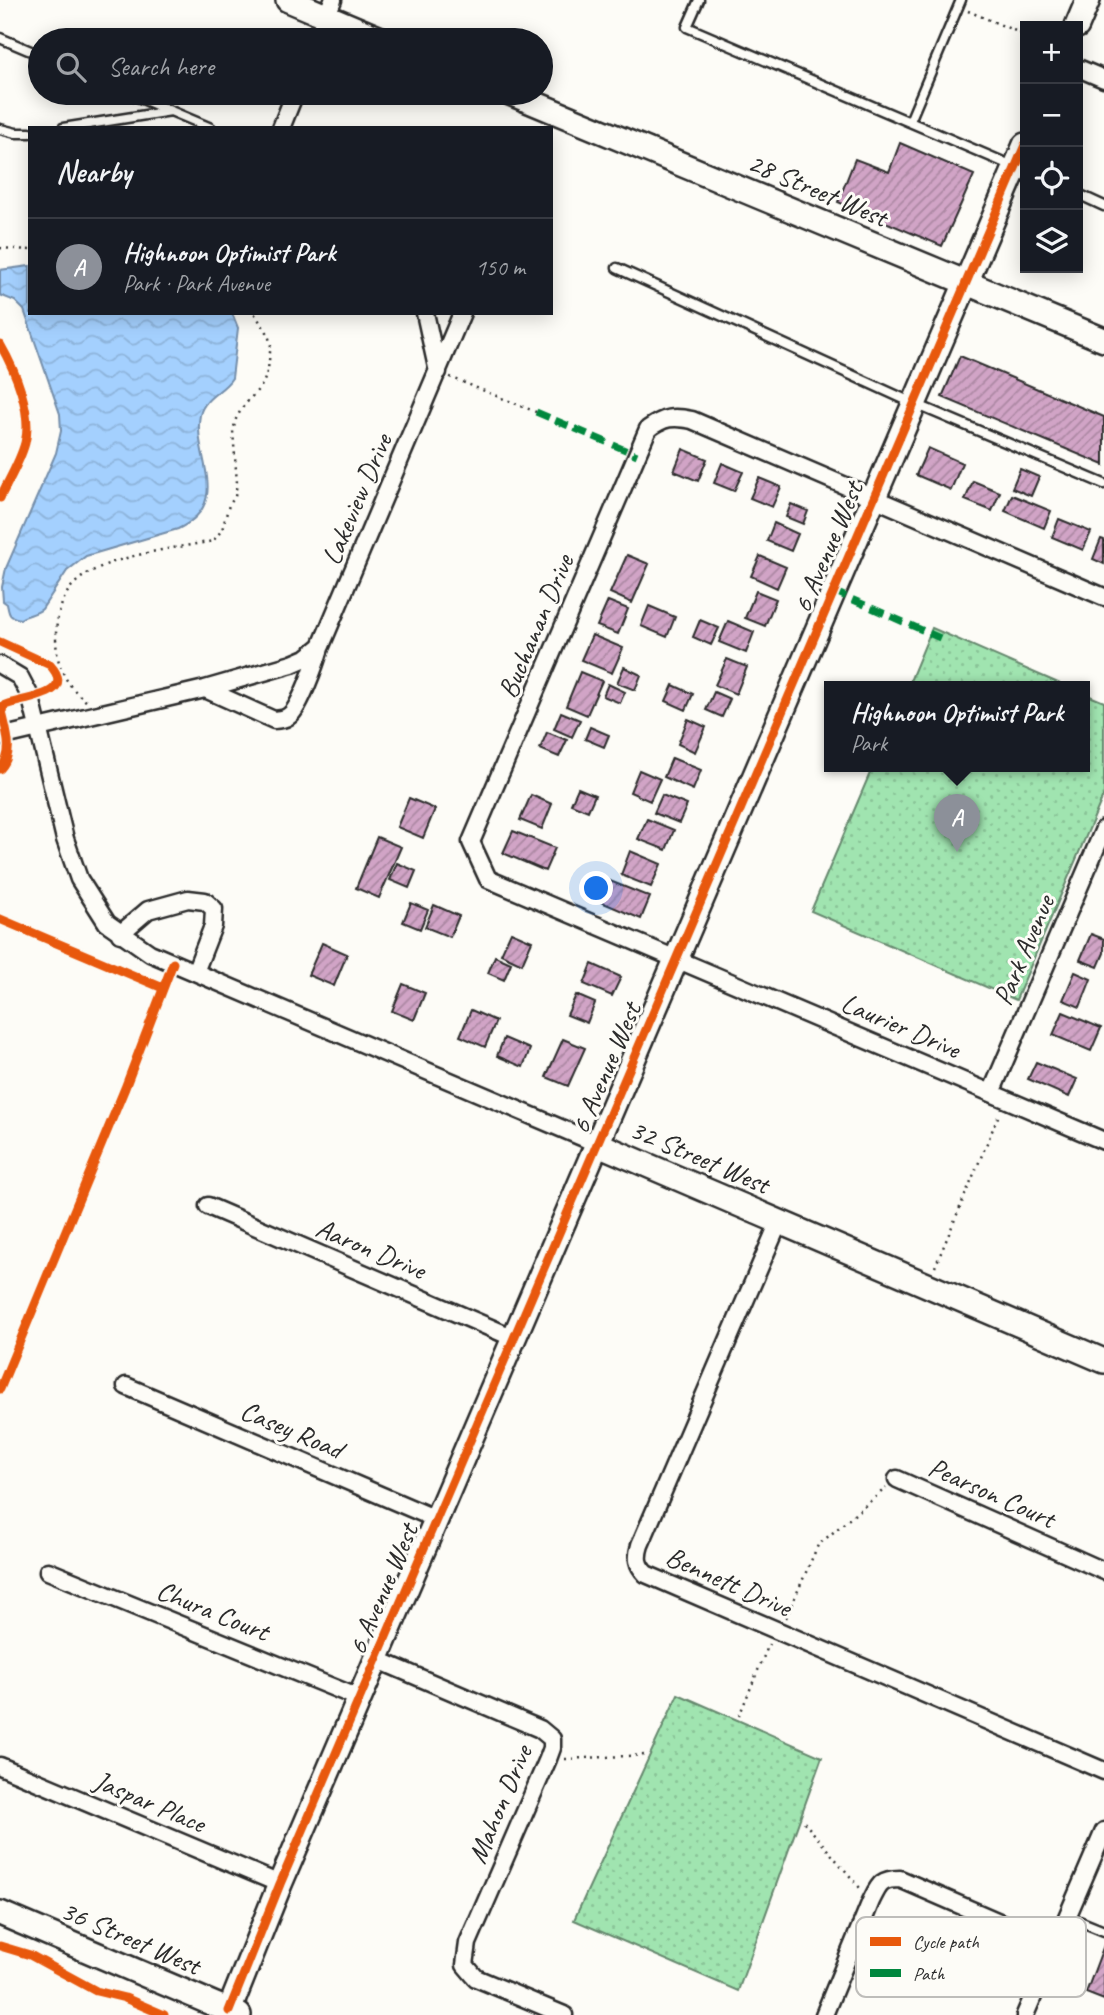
<!DOCTYPE html>
<meta charset="utf-8">
<style>
:root{--surface:#171b24;--page:#20242c;--text:#f1f3f6;--muted:#9ea1a6;--line:#363941;--accent:#8c9099}
body{margin:0;font-family:Caveat,sans-serif;background:var(--page);color:var(--text)}
.controls{position:absolute;right:21px;top:21px;display:grid;overflow:hidden;border-radius:0px;box-shadow:0 4px 18px #0003}
.controls button{width:63px;height:63px;display:grid;place-items:center;padding:0;border:0;border-bottom:2px solid var(--line);background:var(--surface);color:var(--text);font:35px sans-serif}
.you{position:absolute;left:597px;top:889px;width:24px;height:24px;margin:-18px;border:5px solid #fff;border-radius:50%;background:#1a73e8;box-shadow:0 0 0 10px #1a73e833}
.badge{display:grid;place-items:center;width:46px;height:46px;border-radius:50%;background:var(--accent);color:#fff;font-size:23px;font-weight:700}
.pin{position:absolute;translate:-50% -58px;filter:drop-shadow(0 2px 4px #0008)}
.pin::after{content:'';position:absolute;top:37px;width:24px;height:21px;background:inherit;clip-path:polygon(0 0,100% 0,50% 100%)}
.popup{position:absolute;left:824px;top:681px;width:266px;height:91px;box-sizing:border-box;display:grid;place-content:center;border-radius:0px;background:var(--surface);filter:drop-shadow(0 2px 5px #0005);font-size:23px;white-space:nowrap;color:var(--muted)}
.popup b{font-size:26px;color:var(--text)}
.popup::after{content:'';position:absolute;left:50%;top:100%;margin-left:-14px;border:14px solid transparent;border-top-color:var(--surface)}
.list{margin:0;padding:0;list-style:none}
h2{display:flex;justify-content:space-between;align-items:center;height:91px;margin:0;padding:0 28px;font-size:30px}
h2 small{font-size:23px;font-weight:400;color:var(--muted)}
.list li{display:grid;grid-template-columns:46px 1fr auto;gap:21px;align-items:center;box-sizing:border-box;height:98px;padding:0 28px;border-top:2px solid var(--line)}
.list b{display:block;font-size:26px;white-space:nowrap}
.list p{margin:0;font-size:23px;white-space:nowrap;color:var(--muted)}
.list em{font-size:23px;font-style:normal;color:var(--muted)}
.icon{flex:none;width:38px;height:38px;fill:none;stroke:currentColor;stroke-width:2;stroke-linecap:round;stroke-linejoin:round}
.map{position:relative;flex:none;width:1104px;height:2015px;overflow:hidden}
.search{position:absolute;background:var(--surface);box-shadow:0 4px 18px #0003;left:28px;top:28px;width:525px;height:77px;display:flex;align-items:center;gap:18px;box-sizing:border-box;padding:0 24px;border-radius:38px;color:var(--muted);font-size:26px}
.panel{position:absolute;background:var(--surface);box-shadow:0 4px 18px #0003;left:28px;top:126px;width:525px;height:189px;border-radius:0px}
.map>svg:first-child{display:block}
</style>
<div class="map">
<svg width="1104" height="2015" viewBox="0 0 1104 2015">
<defs>
<pattern id="park-dots" width="8" height="8" patternUnits="userSpaceOnUse" patternTransform="scale(1.75)"><rect width="8" height="8" fill="#a0e4b0"/><path d="M2 2h.1M6 6h.1" fill="none" stroke="#8ac498" stroke-width="1.8" stroke-linecap="round"/></pattern>
<pattern id="water-waves" width="16" height="10" patternUnits="userSpaceOnUse" patternTransform="scale(1.75)"><rect width="16" height="10" fill="#a4d0fe"/><path d="M0 5q4-4 8 0t8 0" fill="none" stroke="#8db3da"/></pattern>
<pattern id="building-hatch" width="6" height="6" patternUnits="userSpaceOnUse" patternTransform="scale(1.75)"><rect width="6" height="6" fill="#d1a4c6"/><path d="M-1 1l2-2M0 6l6-6M5 7l2-2" fill="none" stroke="#aa86a1"/></pattern>
</defs>
<rect width="100%" height="100%" fill="#fdfcf7"/>
<filter id="ink" filterUnits="userSpaceOnUse"><feTurbulence type="fractalNoise" baseFrequency=".0143" numOctaves="2"/><feDisplacementMap in="SourceGraphic" scale="14" xChannelSelector="R" yChannelSelector="G"/><feConvolveMatrix kernelMatrix="1 2 1 2 8 2 1 2 1" color-interpolation-filters="sRGB"/></filter>
<g filter="url(#ink)">
<path fill="url(#park-dots)" stroke="#66886e" stroke-width="2" d="M 932,628 L 1065,686 L 908,686 Z
M 1085,694 L 1104,702 L 1104,794 L 1016,1000 L 811,911 L 873,766 L 1085,766 Z
M 678,1694 L 822,1757 L 738,1991 L 574,1920 Z"/>
<path fill="url(#water-waves)" stroke="#748eaa" stroke-width="2" d="M 30,266 L 30,313 L 232,313 L 238,328 L 232,378 C 223,392 204,397 200,415 C 192,456 234,502 178,529 L 86,556 L 67,571 L 42,609 C 35,615 28,614 20,619 C 8,617 9,613 7,604 L 3,601 L 2,587 L 6,568 L 56,453 L 61,431 L 60,414 L 24,310 L 15,301 L 0,295 L 0,270 Z"/>
<path fill="url(#building-hatch)" stroke="#2b2b2b" stroke-width="2" d="M 900,143 L 974,175 L 942,246 L 838,202 L 855,159 L 889,172 Z
M 960,356 L 1104,417 L 1104,465 L 942,397 Z
M 928,448 L 962,463 L 951,490 L 916,475 Z
M 683,449 L 707,459 L 698,481 L 674,471 Z
M 722,463 L 743,472 L 734,491 L 714,483 Z
M 1020,469 L 1039,477 L 1031,496 L 1012,488 Z
M 759,478 L 781,487 L 772,507 L 750,498 Z
M 973,481 L 1000,492 L 992,511 L 965,500 Z
M 1012,495 L 1051,511 L 1044,528 L 1005,511 Z
M 791,504 L 808,511 L 803,524 L 786,517 Z
M 1059,519 L 1091,532 L 1083,550 L 1052,537 Z
M 774,523 L 798,534 L 791,551 L 767,541 Z
M 1101,539 L 1104,540 L 1104,564 L 1093,559 Z
M 627,555 L 649,564 L 632,603 L 610,593 Z
M 760,556 L 786,567 L 777,588 L 751,576 Z
M 756,591 L 776,599 L 765,626 L 745,618 Z
M 608,601 L 628,609 L 618,634 L 597,626 Z
M 649,606 L 675,617 L 667,637 L 641,626 Z
M 700,620 L 719,628 L 711,645 L 693,637 Z
M 728,621 L 754,632 L 746,653 L 719,642 Z
M 592,635 L 623,648 L 612,673 L 581,660 Z
M 727,659 L 747,667 L 736,694 L 715,685 Z
M 624,667 L 641,675 L 635,690 L 617,683 Z
M 580,672 L 602,681 L 587,715 L 566,706 Z
M 608,684 L 625,692 L 620,703 L 603,696 Z
M 673,685 L 693,694 L 686,710 L 666,701 Z
M 714,692 L 730,699 L 722,717 L 706,710 Z
M 561,712 L 580,720 L 572,737 L 554,729 Z
M 688,719 L 706,727 L 695,752 L 678,744 Z
M 590,727 L 609,735 L 604,747 L 585,739 Z
M 547,732 L 567,740 L 559,757 L 540,749 Z
M 672,758 L 701,770 L 693,790 L 664,777 Z
M 639,770 L 660,779 L 650,801 L 630,792 Z
M 578,788 L 595,795 L 588,811 L 571,804 Z
M 531,795 L 552,804 L 542,829 L 520,820 Z
M 662,795 L 687,805 L 679,823 L 654,813 Z
M 409,798 L 435,809 L 423,838 L 397,827 Z
M 647,819 L 674,830 L 666,850 L 638,839 Z
M 513,831 L 555,848 L 545,871 L 503,853 Z
M 377,837 L 401,847 L 379,898 L 356,888 Z
M 630,851 L 661,864 L 651,887 L 621,875 Z
M 397,863 L 416,871 L 409,888 L 390,880 Z
M 610,881 L 650,897 L 641,919 L 601,902 Z
M 411,903 L 428,910 L 420,929 L 403,922 Z
M 434,905 L 459,916 L 450,937 L 425,927 Z
M 511,932 L 532,941 L 522,964 L 501,954 Z
M 1091,934 L 1104,939 L 1104,953 L 1098,967 L 1080,960 Z
M 322,943 L 347,954 L 334,986 L 308,975 Z
M 495,956 L 511,963 L 504,980 L 488,973 Z
M 592,964 L 621,977 L 612,996 L 584,984 Z
M 1075,972 L 1091,979 L 1080,1007 L 1063,1000 Z
M 403,984 L 425,993 L 414,1020 L 392,1011 Z
M 576,995 L 595,1003 L 587,1023 L 567,1015 Z
M 471,1010 L 496,1021 L 485,1047 L 460,1036 Z
M 1063,1012 L 1101,1028 L 1091,1051 L 1053,1035 Z
M 504,1038 L 530,1049 L 523,1067 L 497,1056 Z
M 563,1039 L 585,1048 L 568,1086 L 546,1077 Z
M 1036,1062 L 1077,1079 L 1069,1097 L 1028,1079 Z
M 1104,1945 L 1104,2000 L 1086,1993 Z"/>
<g fill="none" stroke-linecap="round" stroke-linejoin="round">
<defs>
<path id="lane" d="M 699,0 L 687,27 L 1015,167
M 0,38 L 40,55
M 128,93 L 211,128
M 910,121 L 961,0
M 63,128 L 171,111
M 0,129 L 16,133 L 30,133
M 1078,194 L 1104,206
M 617,268 L 913,403 L 1104,484
M 1067,1916 L 1104,1931"/>
<path id="street" d="M 316,40 L 333,0
M 1078,68 L 1104,79
M 281,128 L 295,93
M 425,313 L 438,372
M 1104,597 L 692,420 C 673,416 664,417 648,429 L 471,842 L 488,879 L 1104,1141
M 0,665 L 20,677 L 31,698 L 65,839 L 79,879 L 107,923 L 150,953 L 598,1144
M 205,689 L 274,720 C 280,719 285,720 290,715 C 300,707 316,662 320,648
M 0,737 L 205,689 L 292,664 L 306,658 L 321,646 L 462,313
M 120,934 L 148,910 L 188,899 L 205,901 L 214,909 L 213,926 L 195,972
M 991,1093 L 1104,829
M 208,1206 L 514,1338
M 779,1222 L 640,1545 C 636,1558 637,1565 646,1574 L 1104,1771
M 126,1386 L 436,1519
M 897,1479 L 1104,1571
M 48,1571 L 359,1698
M 376,1659 L 540,1729 L 552,1739 L 552,1748 L 548,1759 L 468,1943 L 465,1965 L 476,1978 L 564,2015
M 0,1766 L 280,1884
M 824,2015 L 871,1901 C 879,1885 880,1879 900,1879 L 1054,1946
M 1025,2015 L 1104,1831"/>
<path id="secondary" d="M 288,0 L 383,40
M 1077,26 L 1088,0
M 510,93 L 1104,340
M 598,1144 L 1104,1361
M 0,1913 L 239,2015
M 229,2011 L 280,1884 L 1025,145"/>
</defs>
<use href="#lane" stroke="#2b2b2b" stroke-width="13"/>
<use href="#street" stroke="#2b2b2b" stroke-width="21"/>
<use href="#secondary" stroke="#2b2b2b" stroke-width="28"/>
<path stroke="#2b2b2b" stroke-width="2.5" stroke-dasharray="2 5" stroke-linecap="butt" d="M 968,11 L 1025,35
M 0,248 L 30,250
M 450,377 L 536,412
M 86,701 C 64,683 56,665 56,636 C 56,620 61,599 72,586 C 101,555 173,549 213,541 L 222,530 L 229,505 L 235,497 L 237,483 L 233,431 L 236,419 L 242,408 L 263,384 L 268,369 L 271,344 L 267,332 L 254,313
M 935,1267 L 1000,1112
M 786,1618 L 818,1545 L 886,1488
M 739,1716 L 769,1644
M 565,1759 L 646,1755
M 804,1822 L 860,1888"/>
<use href="#lane" stroke="#fdfcf7" stroke-width="8"/>
<use href="#street" stroke="#fdfcf7" stroke-width="16"/>
<use href="#secondary" stroke="#fdfcf7" stroke-width="23"/>
<path stroke="#00873e" stroke-width="7" stroke-dasharray="14 7" stroke-linecap="butt" d="M 536,412 L 637,455
M 833,591 L 940,638"/>
<defs>
<path id="cycleway" d="M 0,344 C 15,370 33,413 25,443 C 20,462 8,481 0,498
M 0,642 L 50,665 C 79,697 19,698 3,706 L 2,712 C 6,731 15,753 0,769
M 0,919 L 163,988
M 0,1389 L 125,1088 L 173,963
M 0,1946 L 30,1955 L 96,1991 L 125,1998 L 164,2015
M 229,2011 L 280,1884 L 1025,145"/>
</defs>
<use href="#cycleway" stroke="#fdfcf7" stroke-width="13"/>
<use href="#cycleway" stroke="#e8590c" stroke-width="9"/>
</g>
</g>
<g text-anchor="middle" stroke-width="6" stroke-linejoin="round" paint-order="stroke">
<g font-size="28" fill="#2b2b2b" stroke="#fdfcf7">
<text transform="translate(818 189) rotate(23)" y="10">28 Street West</text>
<text transform="translate(356 499) rotate(-67)" y="10">Lakeview Drive</text>
<text transform="translate(827 547) rotate(-67)" y="10">6 Avenue West</text>
<text transform="translate(535 626) rotate(-67)" y="10">Buchanan Drive</text>
<text transform="translate(1023 950) rotate(-67)" y="10">Park Avenue</text>
<text transform="translate(901 1025) rotate(23)" y="10">Laurier Drive</text>
<text transform="translate(605 1068) rotate(-67)" y="10">6 Avenue West</text>
<text transform="translate(700 1156) rotate(23)" y="10">32 Street West</text>
<text transform="translate(371 1248) rotate(23)" y="10">Aaron Drive</text>
<text transform="translate(292 1429) rotate(23)" y="10">Casey Road</text>
<text transform="translate(992 1492) rotate(24)" y="10">Pearson Court</text>
<text transform="translate(729 1581) rotate(24)" y="10">Bennett Drive</text>
<text transform="translate(382 1589) rotate(-67)" y="10">6 Avenue West</text>
<text transform="translate(213 1610) rotate(22)" y="10">Chura Court</text>
<text transform="translate(150 1801) rotate(23)" y="10">Jaspar Place</text>
<text transform="translate(499 1804) rotate(-67)" y="10">Mahon Drive</text>
<text transform="translate(131 1937) rotate(23)" y="10">36 Street West</text>
</g>
</g>
<rect x="856" y="1917" width="230" height="80" rx="10" fill="#fdfcf7" stroke="#bebdba" stroke-width="2"/>
<rect x="870" y="1937" width="31" height="9" fill="#e8590c"/>
<rect x="870" y="1969" width="31" height="8" fill="#00873e"/>
<g font-size="19" fill="#2b2b2b">
<text x="913" y="1948">Cycle path</text>
<text x="913" y="1980">Path</text>
</g>
</svg>
<div class="controls">
<button>+</button>
<button>−</button>
<button><svg class="icon" aria-label="locate" viewBox="0 0 24 24"><circle cx="12" cy="12" r="6"/><path d="M12 2v4M12 18v4M2 12h4M18 12h4"/></svg></button>
<button><svg class="icon" aria-label="layers" viewBox="0 0 24 24"><path d="M12 4l9 5-9 5-9-5zM3 14l9 5 9-5"/></svg></button>
</div>
<div class="you"></div>
<div class="pin badge" style="left:957px;top:852px">A</div>
<div class="popup"><b>Highnoon Optimist Park</b>Park</div>
<div class="search"><svg class="icon" aria-label="search" viewBox="0 0 24 24"><circle cx="10" cy="10" r="6"/><path d="M15 15l6 6"/></svg>Search here</div>
<section class="panel">
<h2>Nearby<small></small></h2>
<ul class="list">
<li><span class="badge">A</span><div><b>Highnoon Optimist Park</b><p>Park · Park Avenue</p></div><em>150 m</em></li>
</ul>
</section>
</div>
